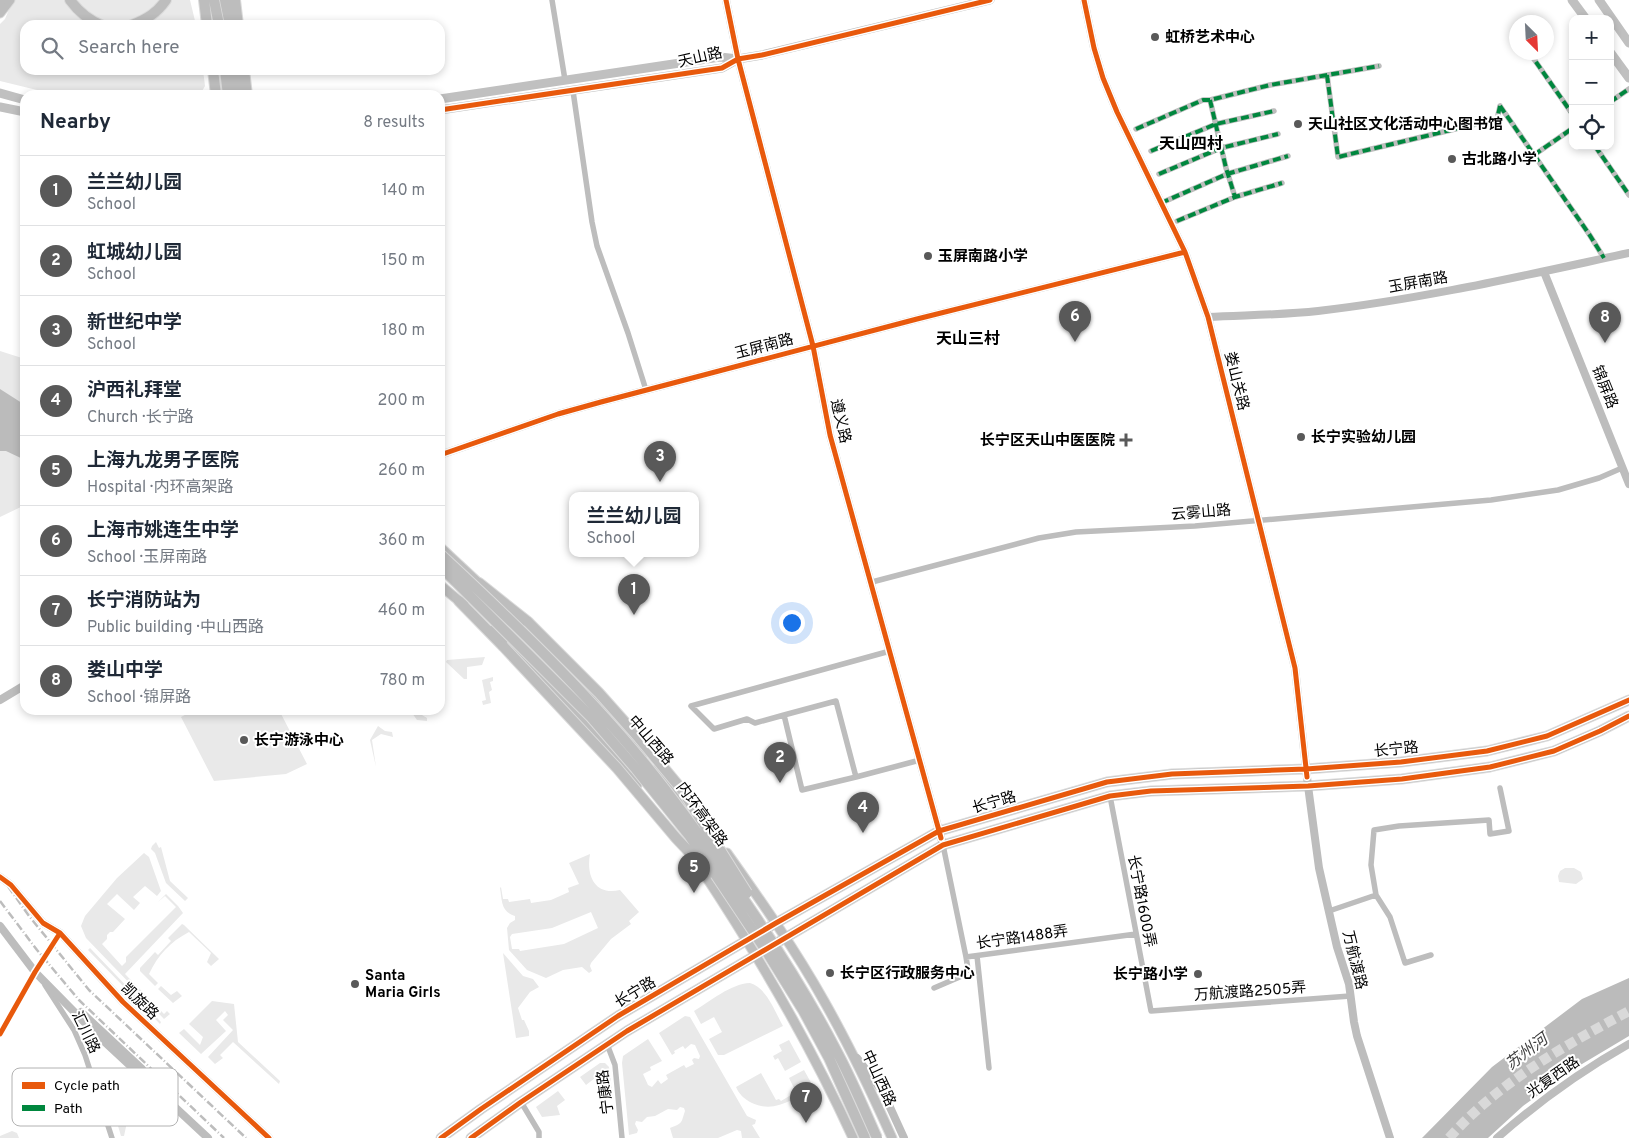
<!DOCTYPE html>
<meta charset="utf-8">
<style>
:root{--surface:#fff;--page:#f2f2f3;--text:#1f2937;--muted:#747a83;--line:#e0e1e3;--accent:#595959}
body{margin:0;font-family:Overpass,"Noto Sans SC",sans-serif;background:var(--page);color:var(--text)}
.controls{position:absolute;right:15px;top:15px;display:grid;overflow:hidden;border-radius:10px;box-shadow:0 2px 8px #0003}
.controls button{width:45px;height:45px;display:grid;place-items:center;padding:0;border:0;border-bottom:1px solid var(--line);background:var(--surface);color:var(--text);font:25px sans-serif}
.compass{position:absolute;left:1509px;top:15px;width:45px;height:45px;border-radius:50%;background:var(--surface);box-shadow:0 2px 8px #0003;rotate:156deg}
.you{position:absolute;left:791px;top:622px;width:18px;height:18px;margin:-12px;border:4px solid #fff;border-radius:50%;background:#1a73e8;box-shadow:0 0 0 8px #1a73e833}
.badge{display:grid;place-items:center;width:32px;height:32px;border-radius:50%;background:var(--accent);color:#fff;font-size:16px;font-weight:700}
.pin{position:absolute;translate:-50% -41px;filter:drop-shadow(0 1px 2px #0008)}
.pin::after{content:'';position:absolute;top:26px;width:18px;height:15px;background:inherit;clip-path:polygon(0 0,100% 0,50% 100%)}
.popup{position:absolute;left:569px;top:492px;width:130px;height:65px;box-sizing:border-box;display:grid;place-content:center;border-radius:10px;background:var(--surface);filter:drop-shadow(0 1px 4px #0005);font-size:16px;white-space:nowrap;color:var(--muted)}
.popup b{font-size:19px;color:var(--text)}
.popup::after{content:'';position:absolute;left:50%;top:100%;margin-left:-10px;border:10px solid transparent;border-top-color:var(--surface)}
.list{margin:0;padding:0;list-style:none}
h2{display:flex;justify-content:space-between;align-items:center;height:65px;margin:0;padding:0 20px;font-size:21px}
h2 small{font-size:16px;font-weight:400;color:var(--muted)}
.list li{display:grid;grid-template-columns:32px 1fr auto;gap:15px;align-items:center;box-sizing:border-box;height:70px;padding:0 20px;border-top:1px solid var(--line)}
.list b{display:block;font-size:19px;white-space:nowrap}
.list p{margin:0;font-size:16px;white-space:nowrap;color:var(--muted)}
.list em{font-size:16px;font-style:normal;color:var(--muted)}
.icon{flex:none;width:28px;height:28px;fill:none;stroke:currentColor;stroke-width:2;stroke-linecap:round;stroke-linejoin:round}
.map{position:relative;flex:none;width:1629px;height:1138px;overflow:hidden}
.search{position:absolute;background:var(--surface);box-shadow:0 2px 8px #0003;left:20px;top:20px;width:425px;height:55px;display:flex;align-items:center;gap:12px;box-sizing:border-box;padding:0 18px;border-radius:15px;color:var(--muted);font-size:19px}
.panel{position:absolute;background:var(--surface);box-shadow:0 2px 8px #0003;left:20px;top:90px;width:425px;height:625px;border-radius:15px}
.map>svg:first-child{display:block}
</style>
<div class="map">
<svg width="1629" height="1138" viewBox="0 0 1629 1138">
<rect width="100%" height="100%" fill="#fff"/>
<path fill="#e9e9e9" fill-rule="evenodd" d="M 13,0 L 190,0 L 196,25 L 25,25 L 25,70 L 203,70 L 205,86 L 201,93 L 175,95 L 69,95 L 41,91 L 0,81 L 0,24 L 5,19 Z
M 0,351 L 25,359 L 25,505 L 0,517 Z
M 485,657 L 482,665 L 467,667 L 467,679 L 464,679 L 446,662 L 447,660 Z
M 493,677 L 493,681 L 490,682 L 492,690 L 489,692 L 491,703 L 483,705 L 482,701 L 486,700 L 482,680 Z
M 194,710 L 279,710 L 307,764 L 286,774 L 214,781 L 181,717 Z
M 410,710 L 421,710 L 422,715 L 427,718 L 427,721 L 417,720 Z
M 378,726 L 385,731 L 392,732 L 393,737 L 381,734 L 372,740 L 376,767 L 370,740 Z
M 156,842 L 159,848 L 161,847 L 170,881 L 188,898 L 185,901 L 166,883 L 155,853 L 151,849 L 152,846 Z
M 144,853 L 149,857 L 161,891 L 157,896 L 145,886 L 133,897 L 140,903 L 134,910 L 117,894 L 107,904 L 125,919 L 113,932 L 110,932 L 107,935 L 107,939 L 102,944 L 122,966 L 126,962 L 126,957 L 176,907 L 165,896 L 158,902 L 166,894 L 178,906 L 183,913 L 125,974 L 164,1014 L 167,1011 L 170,1014 L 164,1019 L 86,938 L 81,926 L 85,916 L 117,878 Z
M 590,854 C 586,876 595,896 620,890 L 639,912 L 629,921 L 631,924 L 611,939 L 591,963 L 590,966 L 592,971 L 589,973 L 582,967 L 563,970 L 546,978 L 527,970 L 509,950 L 507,928 L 510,923 L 515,920 L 515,916 C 501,912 502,901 500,888 L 501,887 L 503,899 L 508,899 L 509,902 L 530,899 L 531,903 L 551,900 L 569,892 L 568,888 L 579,884 L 569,863 ZM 591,912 L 598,928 L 564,944 L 520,951 L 519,949 L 512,949 L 510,937 L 512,934 L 552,928 Z
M 1565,868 L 1574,868 L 1581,872 L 1583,879 L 1576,884 L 1559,882 L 1558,876 L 1560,871 Z
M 182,924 L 184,925 L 219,959 L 211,966 L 207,962 L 211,953 L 189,932 C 170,942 158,955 149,974 L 158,983 L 155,986 L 140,971 L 140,968 L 155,952 L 158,955 L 171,941 L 168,938 Z
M 90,948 L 161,1022 L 160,1024 L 88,950 Z
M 503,953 L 523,976 L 533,979 L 539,987 L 530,992 L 518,1008 L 522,1020 L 524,1020 L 529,1031 L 529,1036 L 516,1038 Z
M 750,983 C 767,988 775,1012 783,1026 L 724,1055 L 718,1055 L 709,1039 L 722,1032 L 714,1017 L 701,1024 L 694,1011 C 711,1001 730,984 750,983 Z
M 161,986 L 171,995 L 177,991 L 182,996 L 173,1003 L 158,989 Z
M 212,1001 L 234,1004 L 238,1042 L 280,1081 L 279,1084 L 233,1042 L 220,1055 L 223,1058 L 215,1064 L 208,1057 L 233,1030 L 223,1020 L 228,1015 L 225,1011 L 216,1020 L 226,1031 L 201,1054 L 179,1033 L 184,1029 L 200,1045 L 203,1037 L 189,1024 Z
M 685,1016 L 690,1017 L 747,1116 L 756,1120 L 755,1124 L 752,1125 L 760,1138 L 742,1138 L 741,1131 L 737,1130 L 718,1138 L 673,1138 L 670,1128 C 684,1123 681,1122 685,1111 L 684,1108 L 680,1107 L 677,1110 L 668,1109 L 655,1116 L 647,1117 L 642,1122 L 636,1121 L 635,1124 L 638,1130 L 637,1133 L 629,1135 L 622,1063 L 623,1056 L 648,1039 L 662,1061 L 650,1067 L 651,1070 L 643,1074 L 648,1085 L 652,1087 L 658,1080 L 661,1084 L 668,1079 L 666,1075 L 684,1065 L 686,1068 L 694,1064 L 692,1060 L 694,1058 L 699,1059 L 700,1056 L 695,1045 L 691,1044 L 685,1049 L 683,1046 L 674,1051 L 675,1053 L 672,1055 L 659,1033 Z
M 789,1040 L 801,1062 L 785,1071 L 778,1058 L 775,1060 L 773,1056 L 782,1051 L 779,1045 Z
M 600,1063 L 605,1063 L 609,1067 L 613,1097 L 608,1098 L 602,1084 L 600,1085 L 595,1078 L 586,1085 L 580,1077 Z
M 804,1070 L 814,1088 C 794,1098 775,1114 752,1103 C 744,1099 739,1094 736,1087 L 761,1073 L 776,1100 L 779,1099 L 781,1101 L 796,1092 L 789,1078 Z
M 111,1083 L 115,1083 L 142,1112 L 133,1111 L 129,1113 L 124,1136 L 121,1136 L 107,1089 L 107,1086 Z
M 558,1091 L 565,1100 L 557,1106 L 560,1115 L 542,1117 L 536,1107 Z
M 12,1131 L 17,1133 L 19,1138 L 0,1138 L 0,1136 Z"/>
<path fill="#bbb" d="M 0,389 L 25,405 L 25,460 L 6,451 L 0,451 Z
M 1629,978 L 1629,1036 L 1577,1067 L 1523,1106 L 1488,1138 L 1422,1138 L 1492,1067 L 1582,999 Z"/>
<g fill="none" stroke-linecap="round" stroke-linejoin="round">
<path stroke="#d9d9d9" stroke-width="10" stroke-dasharray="10 5" stroke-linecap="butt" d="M 1449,1138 C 1499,1082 1564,1046 1629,1011"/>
<defs>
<path id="primary" d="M 0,13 L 10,0
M 440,547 L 484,588
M 440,585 L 464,605
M 513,616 L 570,672 L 645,752
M 493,630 L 505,640 L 612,751 L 637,785
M 658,768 L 689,806
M 727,853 C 761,901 795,949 824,1001 C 849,1045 871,1091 892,1138
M 701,869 C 758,955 810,1044 853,1138
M 441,1138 L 481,1109 L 618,1016 L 776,923 L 939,831 L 1107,782 L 1172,774 L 1306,769 L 1401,762 L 1487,751 L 1547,736 L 1629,700
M 471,1138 L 521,1102 L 627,1031 L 943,845 L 1110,796 L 1151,791 L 1308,786 L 1402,779 L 1490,767 L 1554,751 L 1600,731 L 1629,716"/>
<path id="trunk" d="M 70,0 C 78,11 89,20 101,25
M 204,0 L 207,25
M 214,0 L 219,25
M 225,0 L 230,25
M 235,0 L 238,25
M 0,1 L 1,0
M 132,25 C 147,19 157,13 166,0
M 213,70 L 216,95
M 225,70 L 228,95
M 235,70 L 238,95
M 244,70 L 247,95
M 479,583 L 528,622
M 459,601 L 503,646"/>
</defs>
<use href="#primary" stroke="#dbdbdb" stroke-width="11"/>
<use href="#trunk" stroke="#dbdbdb" stroke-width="12"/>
<path stroke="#bdbdbd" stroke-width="5.5" d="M 552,0 L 565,80
M 1529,52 L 1573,115
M 1327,75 L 1338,157 L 1497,119 L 1500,106
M 573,91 L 592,222 L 597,246 L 628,333 L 646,390
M 1210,100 L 1226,168 L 1235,197
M 1610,102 L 1629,89
M 1500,106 L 1589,234 L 1604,258
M 1136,129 L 1203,100 L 1210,100 L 1270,85 L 1379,66
M 1595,146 L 1629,195
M 1151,151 L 1216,124 L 1274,111
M 1534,155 L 1573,128
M 1159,174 L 1221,148 L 1278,134
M 1161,203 L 1227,174 L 1288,156
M 1177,221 L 1235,197 L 1282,183
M 872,582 L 1039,538 L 1076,532 L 1195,526 L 1491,500 L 1558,490 L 1599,478 L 1622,468
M 784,715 L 836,701 L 856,777 L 920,760
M 856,777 L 802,790 L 784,715 L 755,723 L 747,719 L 714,729 L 691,706 L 890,651
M 1110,796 L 1151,1011 L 1350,996
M 943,845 L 966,957 L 1136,934
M 1329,911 L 1376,895
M 1431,955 L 1405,963 L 1390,917 L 1376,895 L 1371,865 L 1374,830 L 1399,826 L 1489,820 L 1490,834 L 1509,831 L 1500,788
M 977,956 L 989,1068
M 45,985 L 74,1030 L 85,1055 L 112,1138
M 934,988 L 962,976 L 968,969 L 966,957
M 0,1034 L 35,972 L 60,933
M 607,1044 L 615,1065 L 622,1138
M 521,1102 L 539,1132 L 539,1138"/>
<path stroke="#bdbdbd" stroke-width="8" d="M 726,0 L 738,59 L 813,346 L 830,435 L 943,845
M 1084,0 L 1094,48 L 1103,78 L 1117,112 L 1185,252 L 1208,317 L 1295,668 L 1308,786 L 1319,868 L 1337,947 L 1349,984 L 1354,1022 L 1357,1036 L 1390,1138
M 1544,272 L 1629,484
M 1208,317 C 1244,315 1282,315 1318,311 C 1423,299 1526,275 1629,253
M 440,455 L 558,414 L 601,402 L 917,319 L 1185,252
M 0,700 L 25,685
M 0,877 L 11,885 L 43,923 L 60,933 L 123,1002 L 269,1138
M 0,926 L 35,972 L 93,1031 L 208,1138
M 81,1012 L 142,1069
M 857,1058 L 883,1092 L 904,1138
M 1497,1138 C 1538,1102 1581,1071 1629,1044"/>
<path stroke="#c0c0c0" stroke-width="9" d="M 1572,0 L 1586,19
M 1599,0 L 1629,43
M 1610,52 L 1629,78
M 0,93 L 25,100
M 440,99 L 720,57 L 738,59 L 762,55 L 990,0
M 0,107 L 25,112
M 440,110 L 722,68 L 738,59"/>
<use href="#primary" stroke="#bdbdbd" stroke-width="9"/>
<use href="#trunk" stroke="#bdbdbd" stroke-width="10"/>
<path stroke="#bdbdbd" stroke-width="2.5" stroke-dasharray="8 2.5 1 2.5" stroke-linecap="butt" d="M 0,875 L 29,916 L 89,990 L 246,1138
M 0,901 L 37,950 L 79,1000 L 224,1138"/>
<defs>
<path id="trunk-bridge" d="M 440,554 C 511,620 582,688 644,763 C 678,804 708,847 738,891 C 774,943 808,996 837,1052 C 852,1080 864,1109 877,1138
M 440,566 L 591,717 L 636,769 L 689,835 L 767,952 L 803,1010 L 829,1058 L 865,1138
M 528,622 L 599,693 L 639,738 L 683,791 L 747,893
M 503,646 L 617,768 L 676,838 L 709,873"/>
</defs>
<use href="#trunk-bridge" stroke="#dbdbdb" stroke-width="12" stroke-linecap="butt"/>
<use href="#trunk-bridge" stroke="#bdbdbd" stroke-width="10"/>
<path stroke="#00873e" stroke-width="4" stroke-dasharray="8 4" stroke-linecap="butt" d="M 1529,52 L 1573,115
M 1327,75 L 1338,157 L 1497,119 L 1500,106
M 1210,100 L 1226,168 L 1235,197
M 1610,102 L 1629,89
M 1500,106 L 1589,234 L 1604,258
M 1136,129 L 1203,100 L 1210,100 L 1270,85 L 1379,66
M 1595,146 L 1629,195
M 1151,151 L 1216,124 L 1274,111
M 1534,155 L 1573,128
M 1159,174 L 1221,148 L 1278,134
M 1161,203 L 1227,174 L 1288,156
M 1177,221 L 1235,197 L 1282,183"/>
<defs>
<path id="cycleway" d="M 726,0 L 738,59 L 813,346 L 830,435 L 941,838
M 1084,0 L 1094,48 L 1103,78 L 1117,112 L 1185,252 L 1208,317 L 1295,668 L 1307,777
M 440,110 L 722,68 L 738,59 L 762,55 L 990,0
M 440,455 L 558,414 L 601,402 L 917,319 L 1185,252
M 0,877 L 11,885 L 43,923 L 60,933 L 123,1002 L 269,1138
M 0,1034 L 35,972 L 60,933
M 441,1138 L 481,1109 L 618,1016 L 776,923 L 939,831 L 1107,782 L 1172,774 L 1306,769 L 1401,762 L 1487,751 L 1547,736 L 1629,700
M 471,1138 L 521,1102 L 627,1031 L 943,845 L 1110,796 L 1151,791 L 1308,786 L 1402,779 L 1490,767 L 1554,751 L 1600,731 L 1629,716"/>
</defs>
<use href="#cycleway" stroke="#fff" stroke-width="8"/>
<use href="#cycleway" stroke="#e8590c" stroke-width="5"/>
</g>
<g fill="#595959" stroke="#fff" stroke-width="2">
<circle cx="1155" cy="37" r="5"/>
<circle cx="1298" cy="124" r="5"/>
<circle cx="1452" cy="159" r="5"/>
<circle cx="928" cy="256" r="5"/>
<circle cx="1301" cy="437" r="5"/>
<path d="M1123.5 432.5h5v5h5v5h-5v5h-5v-5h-5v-5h5z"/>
<circle cx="244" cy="740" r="5"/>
<circle cx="830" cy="973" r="5"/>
<circle cx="1198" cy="974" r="5"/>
<circle cx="355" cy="984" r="5"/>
</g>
<g text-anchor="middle" stroke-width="4" stroke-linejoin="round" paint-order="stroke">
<g font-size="15" font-weight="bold" fill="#000" stroke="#fff" text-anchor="start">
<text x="1165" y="42">虹桥艺术中心</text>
<text x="1308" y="129">天山社区文化活动中心图书馆</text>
<text x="1462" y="164">古北路小学</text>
<text x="938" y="261">玉屏南路小学</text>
<text x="1311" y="442">长宁实验幼儿园</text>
<text x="1115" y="445" text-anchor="end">长宁区天山中医医院</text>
<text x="254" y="745">长宁游泳中心</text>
<text x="840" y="978">长宁区行政服务中心</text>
<text x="1188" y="979" text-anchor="end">长宁路小学</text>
<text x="365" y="980">Santa<tspan x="365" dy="17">Maria Girls</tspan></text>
</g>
<g font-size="15" fill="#000" stroke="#fff">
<text transform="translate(700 57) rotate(-13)" y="5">天山路</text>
<text transform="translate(1418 282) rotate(-10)" y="5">玉屏南路</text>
<text transform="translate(764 346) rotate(-15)" y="5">玉屏南路</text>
<text transform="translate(1237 381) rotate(76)" y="5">娄山关路</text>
<text transform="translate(1605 387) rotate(68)" y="5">锦屏路</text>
<text transform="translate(841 421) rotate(77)" y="5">遵义路</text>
<text transform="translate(1201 512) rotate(-5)" y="5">云雾山路</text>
<text transform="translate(651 740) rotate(49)" y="5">中山西路</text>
<text transform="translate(1396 749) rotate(-6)" y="5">长宁路</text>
<text transform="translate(994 802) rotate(-16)" y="5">长宁路</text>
<text transform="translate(702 814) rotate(54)" y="5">内环高架路</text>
<text transform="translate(1142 901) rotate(79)" y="5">长宁路1600弄</text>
<text transform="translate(1022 937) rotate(-8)" y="5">长宁路1488弄</text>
<text transform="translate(1355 960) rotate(76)" y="5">万航渡路</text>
<text transform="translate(1250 991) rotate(-4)" y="5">万航渡路2505弄</text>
<text transform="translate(635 992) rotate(-31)" y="5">长宁路</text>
<text transform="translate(140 1001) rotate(44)" y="5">凯旋路</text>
<text transform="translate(86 1032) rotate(64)" y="5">汇川路</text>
<text transform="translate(1553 1077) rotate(-35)" y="5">光复西路</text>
<text transform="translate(879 1078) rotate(65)" y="5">中山西路</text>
<text transform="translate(605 1092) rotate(-97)" y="5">宁康路</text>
</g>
<g font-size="16" font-weight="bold" fill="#000" stroke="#fff">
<text x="1191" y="149">天山四村</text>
<text x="968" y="344">天山三村</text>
</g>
<g font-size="16" font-style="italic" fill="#3f3f3f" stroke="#fff">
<text transform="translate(1526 1051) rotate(-37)" y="6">苏州河</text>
</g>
</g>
<rect x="12" y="1068" width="166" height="58" rx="8" fill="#fff" stroke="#b2b2b2" stroke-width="1"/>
<rect x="22" y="1082" width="23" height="7" fill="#e8590c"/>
<rect x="22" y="1105" width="23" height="6" fill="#00873e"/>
<g font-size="14" fill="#000">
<text x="54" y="1090">Cycle path</text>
<text x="54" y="1113">Path</text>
</g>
</svg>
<div class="controls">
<button>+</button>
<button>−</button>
<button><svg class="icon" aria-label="locate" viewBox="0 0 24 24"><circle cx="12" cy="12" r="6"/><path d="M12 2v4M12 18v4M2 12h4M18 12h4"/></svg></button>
</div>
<svg class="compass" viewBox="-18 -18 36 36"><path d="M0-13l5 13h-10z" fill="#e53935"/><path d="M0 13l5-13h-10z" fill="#747a83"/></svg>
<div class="you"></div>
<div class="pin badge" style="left:634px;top:615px">1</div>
<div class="popup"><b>兰兰幼儿园</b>School</div>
<div class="pin badge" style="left:780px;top:783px">2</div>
<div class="pin badge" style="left:660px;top:482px">3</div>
<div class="pin badge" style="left:863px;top:833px">4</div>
<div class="pin badge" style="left:694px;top:893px">5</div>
<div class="pin badge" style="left:1075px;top:342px">6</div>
<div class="pin badge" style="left:806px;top:1123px">7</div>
<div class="pin badge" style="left:1605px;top:343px">8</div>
<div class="search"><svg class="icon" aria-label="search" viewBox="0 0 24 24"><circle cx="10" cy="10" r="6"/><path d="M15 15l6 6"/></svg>Search here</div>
<section class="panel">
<h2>Nearby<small>8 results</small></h2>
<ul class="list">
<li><span class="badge">1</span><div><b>兰兰幼儿园</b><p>School</p></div><em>140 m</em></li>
<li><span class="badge">2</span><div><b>虹城幼儿园</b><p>School</p></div><em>150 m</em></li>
<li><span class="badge">3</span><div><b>新世纪中学</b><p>School</p></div><em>180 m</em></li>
<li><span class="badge">4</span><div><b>沪西礼拜堂</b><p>Church · 长宁路</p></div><em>200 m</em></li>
<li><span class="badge">5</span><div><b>上海九龙男子医院</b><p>Hospital · 内环高架路</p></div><em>260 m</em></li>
<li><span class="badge">6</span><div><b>上海市姚连生中学</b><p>School · 玉屏南路</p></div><em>360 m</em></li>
<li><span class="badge">7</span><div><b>长宁消防站为</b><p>Public building · 中山西路</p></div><em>460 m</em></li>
<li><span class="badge">8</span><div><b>娄山中学</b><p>School · 锦屏路</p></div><em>780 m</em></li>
</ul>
</section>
</div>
